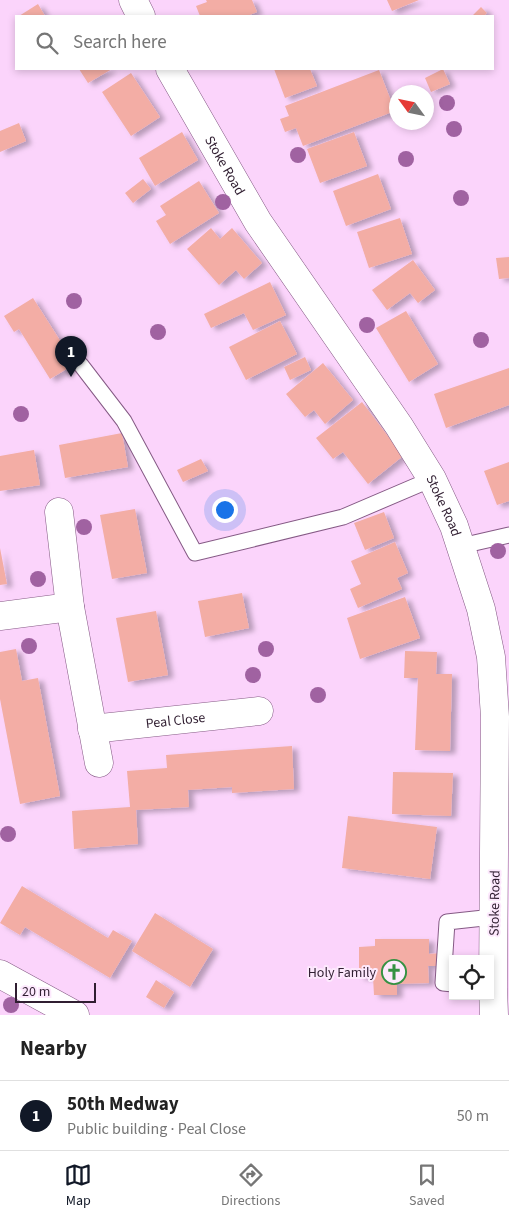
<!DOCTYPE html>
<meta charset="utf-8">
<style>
:root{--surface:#fff;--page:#f2f2f2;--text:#222;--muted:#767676;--line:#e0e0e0;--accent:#111827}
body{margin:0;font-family:"Source Sans 3",sans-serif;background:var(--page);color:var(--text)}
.controls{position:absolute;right:15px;bottom:15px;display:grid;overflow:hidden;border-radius:0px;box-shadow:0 2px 8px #0003}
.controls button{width:45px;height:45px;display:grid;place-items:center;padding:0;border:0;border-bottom:1px solid var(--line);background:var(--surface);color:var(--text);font:25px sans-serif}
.compass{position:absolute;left:389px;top:85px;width:45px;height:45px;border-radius:50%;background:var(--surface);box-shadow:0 2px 8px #0003;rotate:303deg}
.scale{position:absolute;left:15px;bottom:12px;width:81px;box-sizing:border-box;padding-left:5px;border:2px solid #301e31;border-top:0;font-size:14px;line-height:18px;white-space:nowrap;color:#301e31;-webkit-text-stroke:4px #fde9fd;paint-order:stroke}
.you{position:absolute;left:224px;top:509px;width:18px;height:18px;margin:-12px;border:4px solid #fff;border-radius:50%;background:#1a73e8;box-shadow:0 0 0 8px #1a73e833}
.badge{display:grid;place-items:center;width:32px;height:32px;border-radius:50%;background:var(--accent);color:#fff;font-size:16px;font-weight:700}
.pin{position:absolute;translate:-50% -41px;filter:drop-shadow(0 1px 2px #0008)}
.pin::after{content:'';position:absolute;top:26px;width:18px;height:15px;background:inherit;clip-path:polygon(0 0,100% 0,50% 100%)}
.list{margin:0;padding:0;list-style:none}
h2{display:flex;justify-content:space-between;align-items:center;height:65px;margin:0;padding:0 20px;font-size:21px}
h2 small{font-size:16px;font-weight:400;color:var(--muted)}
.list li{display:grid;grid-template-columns:32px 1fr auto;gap:15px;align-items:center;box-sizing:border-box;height:70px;padding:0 20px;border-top:1px solid var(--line)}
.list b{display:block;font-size:19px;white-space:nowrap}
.list p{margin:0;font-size:16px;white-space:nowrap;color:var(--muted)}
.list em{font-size:16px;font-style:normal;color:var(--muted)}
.icon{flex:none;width:28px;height:28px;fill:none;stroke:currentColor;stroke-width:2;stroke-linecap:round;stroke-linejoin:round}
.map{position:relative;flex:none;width:509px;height:1015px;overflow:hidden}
.search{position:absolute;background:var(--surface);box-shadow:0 2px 8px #0003;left:15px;right:15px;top:15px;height:55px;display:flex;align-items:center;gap:12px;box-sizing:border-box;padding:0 18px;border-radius:0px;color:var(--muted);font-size:19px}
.sheet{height:135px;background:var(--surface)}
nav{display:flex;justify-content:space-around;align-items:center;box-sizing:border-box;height:70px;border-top:1px solid var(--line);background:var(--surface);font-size:14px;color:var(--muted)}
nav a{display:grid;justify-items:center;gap:2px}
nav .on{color:var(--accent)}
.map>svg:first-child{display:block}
</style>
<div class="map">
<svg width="509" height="1015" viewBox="0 0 509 1015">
<defs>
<filter id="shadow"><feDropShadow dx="5.5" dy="3" stdDeviation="2.5" flood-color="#0004"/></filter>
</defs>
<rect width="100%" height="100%" fill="#fbd4fb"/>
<path fill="#f3ada5" filter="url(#shadow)" d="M 206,0 L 252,0 L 257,12 L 247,16 L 200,16 L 196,6 L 207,2 Z
M 387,0 L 419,0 L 392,11 Z
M 38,4 L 45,16 L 19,16 Z
M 481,7 L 487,13 L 484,16 L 472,16 Z
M 79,69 L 112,69 L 88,83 Z
M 274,69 L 310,69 L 317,86 L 285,98 Z
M 443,69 L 450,84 L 431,92 L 425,78 Z
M 379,70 L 395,111 L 303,146 L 296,128 L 285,132 L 280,119 L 289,116 L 285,106 Z
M 131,73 L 160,117 L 131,136 L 102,92 Z
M 19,123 L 26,141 L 0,152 L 0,131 Z
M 182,132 L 198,160 L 155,186 L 139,158 Z
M 354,132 L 367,166 L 320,183 L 307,149 Z
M 378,174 L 391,209 L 346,226 L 333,191 Z
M 143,179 L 151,189 L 133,203 L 125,193 Z
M 199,181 L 219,213 L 170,244 L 156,221 L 166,215 L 160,206 Z
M 400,218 L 412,254 L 369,268 L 357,232 Z
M 211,228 L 220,239 L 232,228 L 262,263 L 244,279 L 236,270 L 219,285 L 187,249 Z
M 509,257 L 509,278 L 499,279 L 496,258 Z
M 413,260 L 435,290 L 418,303 L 410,293 L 387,310 L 372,290 Z
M 270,282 L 286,315 L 253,330 L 244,313 L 211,328 L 204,314 Z
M 33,298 L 75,364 L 50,379 L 19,329 L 14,332 L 4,316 Z
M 406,311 L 438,364 L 409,382 L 376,328 Z
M 280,321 L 297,354 L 246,380 L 229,347 Z
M 305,357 L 311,370 L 290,380 L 284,367 Z
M 323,363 L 353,400 L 325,424 L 314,410 L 305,417 L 286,394 Z
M 509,368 L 509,405 L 446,428 L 434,394 Z
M 362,402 L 403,456 L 368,484 L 343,452 L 333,459 L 316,438 Z
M 122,433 L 128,467 L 65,478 L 59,445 Z
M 34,450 L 40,485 L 0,491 L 0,456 Z
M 201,459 L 208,471 L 183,482 L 177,470 Z
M 509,462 L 509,501 L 497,505 L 484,471 Z
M 135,509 L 147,573 L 112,579 L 100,515 Z
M 384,512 L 394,538 L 365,550 L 354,523 Z
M 395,542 L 408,573 L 397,578 L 402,589 L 358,608 L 350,589 L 361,584 L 351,561 Z
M 0,548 L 7,584 L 0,585 Z
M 242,593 L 249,628 L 205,637 L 198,601 Z
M 405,597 L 420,638 L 360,659 L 347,618 Z
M 156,611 L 168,675 L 128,682 L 116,618 Z
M 16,649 L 22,681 L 38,678 L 60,796 L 20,804 L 0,699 L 0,652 Z
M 405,651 L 437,652 L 436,674 L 452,674 L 450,751 L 415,750 L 418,678 L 404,678 Z
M 292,746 L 294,789 L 232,793 L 232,787 L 188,790 L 189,807 L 136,810 L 138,844 L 74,849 L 72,811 L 130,807 L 127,771 L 167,768 L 166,755 Z
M 393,772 L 453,773 L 451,816 L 392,814 Z
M 348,816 L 437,827 L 430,879 L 342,868 Z
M 22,886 L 108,938 L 113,930 L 132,941 L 110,978 L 25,927 L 20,935 L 0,923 Z
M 155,913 L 213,949 L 190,987 L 132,951 Z
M 375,939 L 429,939 L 429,954 L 441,953 L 441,966 L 428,966 L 429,983 L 397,984 L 397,995 L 374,995 L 373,977 L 359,977 L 359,947 L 375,946 Z
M 156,980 L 174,992 L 164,1008 L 146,997 Z"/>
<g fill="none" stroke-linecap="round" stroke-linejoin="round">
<defs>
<path id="service" d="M 81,365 L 124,421 L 195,553 L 343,517 L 432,479
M 461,546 L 509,535
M 453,984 L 443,983 L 447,922 L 493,917"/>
<g id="minor">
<path d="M 59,512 L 70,607"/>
<path d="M 0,616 L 70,607 L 99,763"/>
<path id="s1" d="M 92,729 L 259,711"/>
</g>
<g id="tertiary">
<path d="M 133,0 L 141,16"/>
<path id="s2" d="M 170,69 L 258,222 L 399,426 L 432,479 L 454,526 L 481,609 L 491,657 L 495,717 L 493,988 L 494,1015"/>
<path d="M 0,974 L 75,1015"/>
</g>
</defs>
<use href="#service" stroke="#855a85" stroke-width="17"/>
<use href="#minor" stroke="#855a85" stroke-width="29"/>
<use href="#tertiary" stroke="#855a85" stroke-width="29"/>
<use href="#service" stroke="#fff" stroke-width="15"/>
<use href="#minor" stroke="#fff" stroke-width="28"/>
<use href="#tertiary" stroke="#fff" stroke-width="28"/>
</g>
<g fill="#a062a1">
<circle cx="447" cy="103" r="8"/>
<circle cx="454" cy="129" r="8"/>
<circle cx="298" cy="155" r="8"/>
<circle cx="406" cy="159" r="8"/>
<circle cx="461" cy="198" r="8"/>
<circle cx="223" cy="202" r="8"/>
<circle cx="74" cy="301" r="8"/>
<circle cx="367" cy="325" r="8"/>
<circle cx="158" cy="332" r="8"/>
<circle cx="481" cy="340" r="8"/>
<circle cx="21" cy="414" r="8"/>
<circle cx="84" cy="527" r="8"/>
<circle cx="498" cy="551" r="8"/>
<circle cx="38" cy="579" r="8"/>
<circle cx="29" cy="646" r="8"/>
<circle cx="266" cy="649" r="8"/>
<circle cx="253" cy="675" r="8"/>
<circle cx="318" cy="695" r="8"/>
<circle cx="8" cy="834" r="8"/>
<circle cx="11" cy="1005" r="8"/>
</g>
<defs>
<symbol id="church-ring" viewBox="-11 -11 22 22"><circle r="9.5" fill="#fde9fd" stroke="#349142" stroke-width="1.5"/><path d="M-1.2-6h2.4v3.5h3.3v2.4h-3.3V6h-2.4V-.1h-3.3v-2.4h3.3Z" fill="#349142"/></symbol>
</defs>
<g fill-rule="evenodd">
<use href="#church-ring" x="380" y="958" width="28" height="28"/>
</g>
<g text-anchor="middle" stroke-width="4" stroke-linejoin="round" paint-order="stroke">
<g font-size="14" fill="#301e31" stroke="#fde9fd">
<text dy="5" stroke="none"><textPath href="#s2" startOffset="111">Stoke Road</textPath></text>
<text dy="5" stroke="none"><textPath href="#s2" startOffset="516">Stoke Road</textPath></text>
<text dy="5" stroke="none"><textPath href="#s1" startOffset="84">Peal Close</textPath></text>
<text transform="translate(494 903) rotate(-89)" y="5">Stoke Road</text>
</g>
<g font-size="14" fill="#301e31" stroke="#fde9fd" text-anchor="end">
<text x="376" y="977">Holy Family</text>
</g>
</g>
</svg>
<div class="controls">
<button><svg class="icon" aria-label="locate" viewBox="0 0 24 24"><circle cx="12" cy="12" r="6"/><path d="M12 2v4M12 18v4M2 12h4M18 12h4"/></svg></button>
</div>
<svg class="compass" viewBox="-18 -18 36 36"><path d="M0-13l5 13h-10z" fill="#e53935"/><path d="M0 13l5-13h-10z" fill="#767676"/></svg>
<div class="scale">20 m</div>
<div class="you"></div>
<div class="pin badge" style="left:71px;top:377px">1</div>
<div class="search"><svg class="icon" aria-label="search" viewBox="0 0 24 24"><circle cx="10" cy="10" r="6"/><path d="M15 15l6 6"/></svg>Search here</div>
</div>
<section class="sheet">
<h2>Nearby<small></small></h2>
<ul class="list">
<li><span class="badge">1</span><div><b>50th Medway</b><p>Public building · Peal Close</p></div><em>50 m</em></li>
</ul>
</section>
<nav>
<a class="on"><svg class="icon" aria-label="map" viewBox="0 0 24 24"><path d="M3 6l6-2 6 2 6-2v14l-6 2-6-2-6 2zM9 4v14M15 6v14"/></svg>Map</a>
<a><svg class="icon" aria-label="directions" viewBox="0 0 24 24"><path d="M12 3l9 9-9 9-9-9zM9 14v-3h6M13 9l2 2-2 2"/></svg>Directions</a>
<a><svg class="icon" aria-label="saved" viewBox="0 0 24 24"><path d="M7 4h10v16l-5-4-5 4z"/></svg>Saved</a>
</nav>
